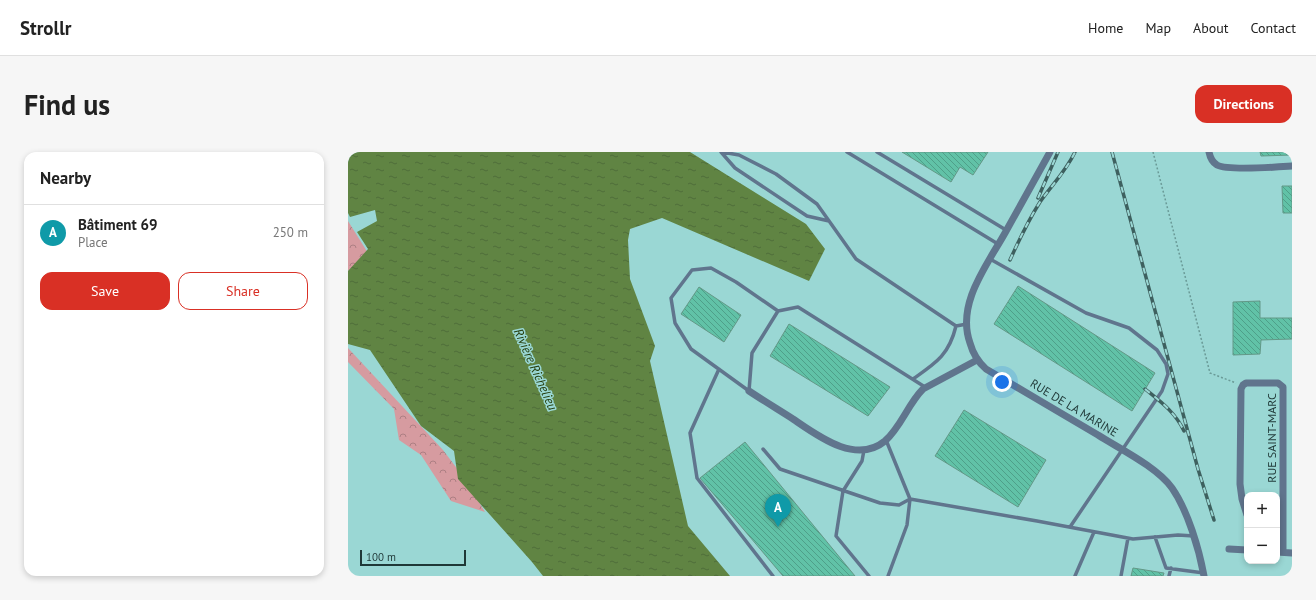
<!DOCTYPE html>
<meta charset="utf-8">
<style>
:root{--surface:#fff;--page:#f6f6f6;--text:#222;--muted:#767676;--line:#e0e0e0;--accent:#d93025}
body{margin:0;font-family:"PT Sans",sans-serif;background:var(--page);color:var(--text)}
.controls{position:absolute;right:12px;bottom:12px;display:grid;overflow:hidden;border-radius:8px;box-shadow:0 2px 6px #0003}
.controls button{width:36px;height:36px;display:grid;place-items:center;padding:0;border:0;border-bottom:1px solid var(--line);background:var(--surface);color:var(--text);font:20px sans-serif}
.scale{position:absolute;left:12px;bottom:10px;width:106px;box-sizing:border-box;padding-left:4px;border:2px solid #1f3837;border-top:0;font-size:11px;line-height:14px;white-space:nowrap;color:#1f3837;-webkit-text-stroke:3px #9ad7d4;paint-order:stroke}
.you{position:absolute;left:654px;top:230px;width:14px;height:14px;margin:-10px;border:3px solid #fff;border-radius:50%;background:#1a73e8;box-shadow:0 0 0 6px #1a73e833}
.badge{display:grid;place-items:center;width:26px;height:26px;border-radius:50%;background:var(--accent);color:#fff;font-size:13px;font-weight:700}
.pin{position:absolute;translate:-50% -33px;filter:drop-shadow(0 1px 2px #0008)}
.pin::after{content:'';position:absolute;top:21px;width:14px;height:12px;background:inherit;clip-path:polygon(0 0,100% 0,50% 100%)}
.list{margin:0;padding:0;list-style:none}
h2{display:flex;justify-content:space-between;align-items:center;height:52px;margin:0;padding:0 16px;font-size:17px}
h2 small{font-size:13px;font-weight:400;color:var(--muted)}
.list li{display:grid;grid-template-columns:26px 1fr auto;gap:12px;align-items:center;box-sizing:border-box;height:56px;padding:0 16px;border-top:1px solid var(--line)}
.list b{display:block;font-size:15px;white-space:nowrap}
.list p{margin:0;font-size:13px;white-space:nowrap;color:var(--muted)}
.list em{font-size:13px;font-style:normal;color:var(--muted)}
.actions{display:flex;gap:8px;padding:12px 16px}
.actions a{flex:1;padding:9px 0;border:1px solid var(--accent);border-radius:12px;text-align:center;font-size:14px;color:var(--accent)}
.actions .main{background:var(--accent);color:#fff}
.map{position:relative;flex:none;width:944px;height:424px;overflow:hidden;border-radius:12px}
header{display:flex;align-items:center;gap:24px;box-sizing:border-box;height:56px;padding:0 20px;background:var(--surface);border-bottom:1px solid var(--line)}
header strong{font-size:19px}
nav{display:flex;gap:22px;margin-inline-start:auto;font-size:14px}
.intro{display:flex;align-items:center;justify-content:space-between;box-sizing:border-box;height:96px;padding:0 24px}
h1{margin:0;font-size:28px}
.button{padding:10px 18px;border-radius:12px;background:var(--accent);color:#fff;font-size:14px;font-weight:700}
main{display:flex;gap:24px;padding:0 24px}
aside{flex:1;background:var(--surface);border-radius:12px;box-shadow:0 2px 6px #0003}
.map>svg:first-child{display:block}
</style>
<header>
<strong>Strollr</strong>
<nav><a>Home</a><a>Map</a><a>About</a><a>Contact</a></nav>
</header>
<div class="intro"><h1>Find us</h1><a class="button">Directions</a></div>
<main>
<aside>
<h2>Nearby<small></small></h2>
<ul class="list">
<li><span class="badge" style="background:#0f9aa8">A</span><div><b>Bâtiment 69</b><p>Place</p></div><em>250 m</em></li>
</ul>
<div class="actions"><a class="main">Save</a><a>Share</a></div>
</aside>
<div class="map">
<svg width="944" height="424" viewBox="0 0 944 424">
<defs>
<pattern id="forest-crowns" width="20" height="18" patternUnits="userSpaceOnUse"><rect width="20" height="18" fill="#d69ba0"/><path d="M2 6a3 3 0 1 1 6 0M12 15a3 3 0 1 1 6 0" fill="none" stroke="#ad7f83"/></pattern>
<pattern id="water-ripples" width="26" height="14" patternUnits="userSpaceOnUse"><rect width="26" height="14" fill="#608443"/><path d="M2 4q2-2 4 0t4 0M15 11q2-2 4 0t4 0" fill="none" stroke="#4f6d39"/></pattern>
<pattern id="building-back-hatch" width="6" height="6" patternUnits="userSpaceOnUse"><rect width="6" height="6" fill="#61c2a7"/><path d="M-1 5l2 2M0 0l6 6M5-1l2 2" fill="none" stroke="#4f9f89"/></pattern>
</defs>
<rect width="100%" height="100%" fill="#9ad7d4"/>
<path fill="url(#forest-crowns)" d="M 0,69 L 20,101 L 0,119 Z
M 0,196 L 95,298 L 117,327 L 137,360 L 103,349 L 73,303 L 51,288 L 46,257 L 0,210 Z"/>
<path fill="url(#water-ripples)" d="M 0,0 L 342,0 L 458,72 L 477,97 L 461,129 L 314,66 L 282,77 L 280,88 L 282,127 L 307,194 L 302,209 L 340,374 L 382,424 L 195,424 L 184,410 L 110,327 L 106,299 L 73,274 L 22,198 L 0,192 L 0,119 L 20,97 L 9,80 L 29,69 L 27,58 L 2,65 L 0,61 Z"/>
<path fill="url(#building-back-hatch)" stroke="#639887" d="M 554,0 L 640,0 L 625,23 L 612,15 L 603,30 Z
M 912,0 L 944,0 L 944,3 L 913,4 Z
M 934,34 L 944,34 L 944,61 L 935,61 Z
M 670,134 L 807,221 L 784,259 L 646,172 Z
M 351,135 L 393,163 L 376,190 L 333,162 Z
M 912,149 L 912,166 L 944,166 L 944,187 L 913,188 L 912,202 L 885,203 L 885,150 Z
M 441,172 L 542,235 L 520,264 L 422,204 Z
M 616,258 L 698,308 L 670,355 L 587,304 Z
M 397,290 L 507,424 L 435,424 L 352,326 Z
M 785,416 L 816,421 L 815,424 L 783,424 Z"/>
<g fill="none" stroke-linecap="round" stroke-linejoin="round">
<path stroke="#6a9a97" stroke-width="1.5" stroke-dasharray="2 2" stroke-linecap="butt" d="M 805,0 L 862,221 L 888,231"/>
<path stroke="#60758d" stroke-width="3.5" d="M 373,0 L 387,16 L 459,64 L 481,69
M 374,0 L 391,3 L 428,22 L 469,52 L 508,107 L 608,174 L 619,172
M 499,0 L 650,92
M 529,0 L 658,78
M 642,107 L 738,161 L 781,176 L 809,198 L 818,212 L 820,222 L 814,239 L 722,375
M 371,217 L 342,281 L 349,326 L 425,424
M 565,227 C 588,211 601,203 608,174
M 401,239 L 343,197 L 327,171 L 323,146 L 344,118 L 363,116 L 388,130 L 430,159
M 401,239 L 404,201 L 430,159 L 450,155 L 577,235
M 538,288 L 562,347 L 689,369 L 785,387 L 830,383 L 846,384
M 415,297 L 432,317 L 532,351 L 551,353 L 562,347
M 516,298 L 514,309 L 495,339 L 488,384 L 521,424
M 807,385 L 818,416 L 856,421
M 540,424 L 559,373 L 562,347
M 727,424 L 746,380
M 773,424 L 780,386
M 821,424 L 823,416"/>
<path stroke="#60758d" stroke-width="7" d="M 702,0 C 687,27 672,54 657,81 C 639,113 608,152 622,191 C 625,202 629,209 638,217 C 675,239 713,261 750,283 C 772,297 809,315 824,336 C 840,359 851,397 856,424
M 861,0 C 862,5 864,10 869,13 C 880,19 929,15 944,14
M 401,239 C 416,249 431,258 445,267 C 470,284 508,313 537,289 C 553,275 560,252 575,237 L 629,208
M 899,363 L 894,347 L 892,332 L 893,237 L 895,233 L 898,231 L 930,231 L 935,235 L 935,400
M 881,397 L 899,398
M 929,400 L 944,401"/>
<defs>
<path id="rail" d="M 764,0 L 850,317 L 866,368
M 690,46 L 710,0
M 662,108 C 671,88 680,69 692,50 C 704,33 718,19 727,0
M 797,237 C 813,250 827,260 836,279"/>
</defs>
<use href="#rail" stroke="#3e605f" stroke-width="3.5"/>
<use href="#rail" stroke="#9ad7d4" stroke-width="2" stroke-dasharray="6" stroke-linecap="butt"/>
</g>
<g text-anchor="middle" stroke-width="3" stroke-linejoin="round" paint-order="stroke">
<g font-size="12" fill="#1f3837" stroke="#9ad7d4">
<text transform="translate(726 256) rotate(31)" y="4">RUE DE LA MARINE</text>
<text transform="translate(924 286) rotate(-90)" y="4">RUE SAINT-MARC</text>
</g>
<g font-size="13" font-style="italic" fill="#263f0f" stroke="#9ad7d4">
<text transform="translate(188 217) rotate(66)" y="5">Rivière Richelieu</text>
</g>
</g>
</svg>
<div class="controls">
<button>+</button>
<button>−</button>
</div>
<div class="scale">100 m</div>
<div class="you"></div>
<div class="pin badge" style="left:430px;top:375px;background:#0f9aa8">A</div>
</div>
</main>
